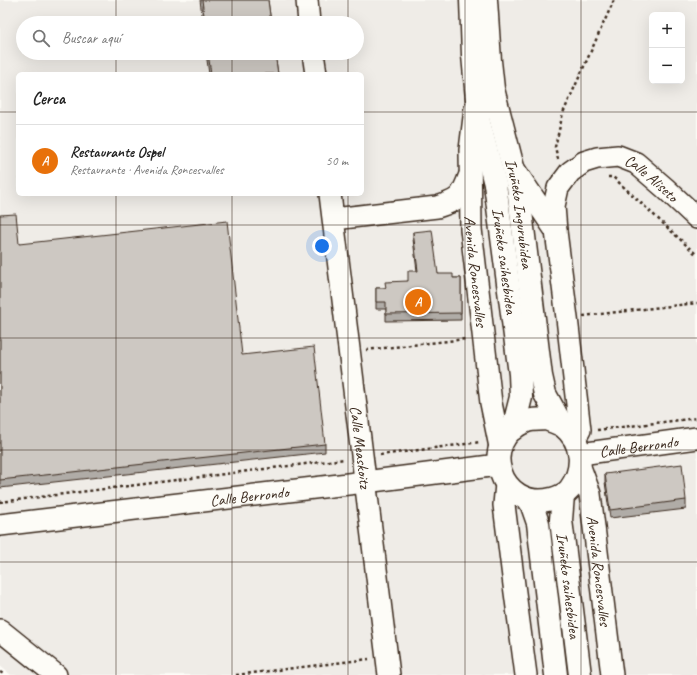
<!DOCTYPE html>
<html lang="es">
<meta charset="utf-8">
<style>
:root{--surface:#fff;--page:#f6f6f6;--text:#222;--muted:#767676;--line:#e0e0e0;--accent:#7c3aed}
body{margin:0;font-family:Caveat,sans-serif;background:var(--page);color:var(--text)}
.controls{position:absolute;right:12px;top:12px;display:grid;overflow:hidden;border-radius:6px;box-shadow:0 4px 16px #0002}
.controls button{width:36px;height:36px;display:grid;place-items:center;padding:0;border:0;border-bottom:1px solid var(--line);background:var(--surface);color:var(--text);font:20px sans-serif}
.you{position:absolute;left:322px;top:246px;width:14px;height:14px;margin:-10px;border:3px solid #fff;border-radius:50%;background:#1a73e8;box-shadow:0 0 0 6px #1a73e833}
.badge{display:grid;place-items:center;width:26px;height:26px;border-radius:50%;background:var(--accent);color:#fff;font-size:13px;font-weight:700}
.pin{position:absolute;translate:-50% -50%;border:2px solid #fff;box-shadow:0 1px 4px #0006}
.list{margin:0;padding:0;list-style:none}
h2{display:flex;justify-content:space-between;align-items:center;height:52px;margin:0;padding:0 16px;font-size:17px}
h2 small{font-size:13px;font-weight:400;color:var(--muted)}
.list li{display:grid;grid-template-columns:26px 1fr auto;gap:12px;align-items:center;box-sizing:border-box;height:72px;padding:0 16px;border-top:1px solid var(--line)}
.list b{display:block;font-size:15px;white-space:nowrap}
.list p{margin:0;font-size:13px;white-space:nowrap;color:var(--muted)}
.list em{font-size:13px;font-style:normal;color:var(--muted)}
.icon{flex:none;width:22px;height:22px;fill:none;stroke:currentColor;stroke-width:2;stroke-linecap:round;stroke-linejoin:round}
.map{position:relative;flex:none;width:697px;height:675px;overflow:hidden}
.search{position:absolute;background:var(--surface);box-shadow:0 4px 16px #0002;left:16px;top:16px;width:348px;height:44px;display:flex;align-items:center;gap:10px;box-sizing:border-box;padding:0 14px;border-radius:22px;color:var(--muted);font-size:15px}
.panel{position:absolute;background:var(--surface);box-shadow:0 4px 16px #0002;left:16px;top:72px;width:348px;height:124px;border-radius:6px}
.map>svg:first-child{display:block}
</style>
<div class="map">
<svg width="697" height="675" viewBox="0 0 697 675">
<rect width="100%" height="100%" fill="#fdfcf7"/>
<filter id="ink" filterUnits="userSpaceOnUse"><feTurbulence type="fractalNoise" baseFrequency=".025" numOctaves="2"/><feDisplacementMap in="SourceGraphic" scale="8" xChannelSelector="R" yChannelSelector="G"/><feConvolveMatrix kernelMatrix="1 2 1 2 8 2 1 2 1" color-interpolation-filters="sRGB"/></filter>
<g filter="url(#ink)">
<path fill="#efece7" fill-rule="evenodd" d="M 0,0 L 697,0 L 697,675 L 11,675 L 0,666 ZM 652,15 L 682,15 L 682,81 L 652,81 ZM 23,23 L 357,23 L 357,53 L 23,53 ZM 18,74 L 362,74 L 362,194 L 18,194 Z"/>
<g fill="none" stroke-linecap="round" stroke-linejoin="round">
<defs>
<g id="minor">
<path d="M 307,0 L 309,23"/>
<path d="M 313,53 L 316,74"/>
<path id="s1" d="M 475,109 L 470,150 L 471,229 L 491,403 L 500,447"/>
<path d="M 514,169 L 556,231 L 567,318 L 580,430 L 575,439"/>
<path id="s2" d="M 330,194 L 389,675"/>
<path d="M 334,219 L 437,207 C 459,200 461,198 469,177"/>
<path id="s3" d="M 556,231 L 554,206 L 558,188 L 570,172 L 584,162 L 597,158 L 618,156 L 636,163 L 665,188 L 697,218"/>
<path id="s4" d="M 580,454 L 697,438"/>
<path id="s5" d="M 580,467 L 590,494 L 612,675"/>
<path d="M 506,484 L 504,505 L 514,585 L 526,675"/>
<path id="s6" d="M 0,525 L 365,482 L 498,465"/>
<path d="M 0,630 L 56,675"/>
</g>
<g id="highway">
<path id="s7" d="M 471,0 L 473,55 L 479,122 L 495,184 L 520,374 L 521,397 L 513,429"/>
<path id="s8" d="M 486,0 L 490,61 L 493,89 L 518,187 L 541,376 L 545,394 L 562,425"/>
<path d="M 546,419 C 551,421 558,423 563,426 C 583,442 585,468 570,489 C 565,495 559,497 552,499 C 499,512 476,439 527,421 C 533,419 540,420 546,419 Z"/>
<path id="s9" d="M 563,495 L 561,520 L 580,675"/>
<path d="M 530,500 L 538,523 L 556,675"/>
</g>
</defs>
<use href="#minor" stroke="#3b2a1e" stroke-width="24"/>
<use href="#highway" stroke="#3b2a1e" stroke-width="25"/>
<path stroke="#3b2a1e" stroke-width="2.5" stroke-dasharray="3 3" stroke-linecap="butt" d="M 558,159 L 555,147 L 563,113 L 614,0
M 608,177 L 613,177 L 697,255
M 583,316 L 697,303
M 366,350 L 466,339
M 597,430 L 697,418
M 380,455 L 481,442
M 0,502 L 345,459
M 0,672 L 5,675
M 236,675 L 369,659"/>
<use href="#minor" stroke="#fdfcf7" stroke-width="21"/>
<use href="#highway" stroke="#fdfcf7" stroke-width="22"/>
</g>
<path fill="#b0aca7" stroke="#3b2a1e" d="M 200,0 L 268,0 L 271,23 L 203,23 Z
M 206,53 L 275,53 L 278,74 L 209,74 Z
M 0,215 L 19,244 L 242,355 L 325,444 L 325,452 L 0,488 Z
M 413,232 L 438,274 L 453,278 L 461,278 L 461,320 L 386,321 L 386,309 L 376,309 L 376,288 L 385,288 L 408,281 L 417,271 L 413,239 Z
M 605,474 L 686,500 L 686,509 L 610,518 L 605,482 Z"/>
<path fill="#cdc8c2" stroke="#3b2a1e" d="M 202,0 L 268,0 L 271,23 L 205,23 Z
M 208,53 L 275,53 L 278,74 L 211,74 Z
M 16,214 L 19,244 L 227,221 L 242,355 L 314,347 L 325,444 L 0,480 L 0,215 Z
M 432,230 L 438,274 L 453,274 L 453,278 L 461,278 L 461,313 L 386,314 L 386,302 L 376,302 L 376,288 L 386,288 L 385,282 L 408,281 L 408,271 L 418,271 L 413,232 Z
M 682,464 L 686,500 L 610,510 L 605,474 Z"/>
</g>
<path fill="none" stroke="#3b2a1e" stroke-width="1" stroke-opacity="0.55" d="M 116,0 L 116,23M 232,0 L 232,23M 348,0 L 348,23M 465,0 L 465,675M 581,0 L 581,675M 116,53 L 116,74M 232,53 L 232,74M 348,53 L 348,74M 0,112 L 18,112M 362,112 L 697,112M 116,194 L 116,675M 232,194 L 232,675M 348,194 L 348,675M 0,225 L 697,225M 0,338 L 697,338M 0,450 L 697,450M 0,562 L 697,562"/>
<g text-anchor="middle" stroke-width="3" stroke-linejoin="round" paint-order="stroke">
<g font-size="16" fill="#3b2a1e" stroke="#fdfcf7">
<text dy="6" stroke="none"><textPath href="#s3" startOffset="156">Calle Aliseto</textPath></text>
<text dy="6" stroke="none"><textPath href="#s8" startOffset="217">Iruñeko Ingurubidea</textPath></text>
<text dy="6" stroke="none"><textPath href="#s7" startOffset="264">Iruñeko saihesbidea</textPath></text>
<text dy="6" stroke="none"><textPath href="#s1" startOffset="163">Avenida Roncesvalles</textPath></text>
<text dy="6" stroke="none"><textPath href="#s4" startOffset="59">Calle Berrondo</textPath></text>
<text dy="6" stroke="none"><textPath href="#s2" startOffset="255">Calle Measkoitz</textPath></text>
<text dy="6" stroke="none"><textPath href="#s6" startOffset="251">Calle Berrondo</textPath></text>
<text dy="6" stroke="none"><textPath href="#s5" startOffset="106">Avenida Roncesvalles</textPath></text>
<text dy="6" stroke="none"><textPath href="#s9" startOffset="91">Iruñeko saihesbidea</textPath></text>
</g>
</g>
</svg>
<div class="controls">
<button>+</button>
<button>−</button>
</div>
<div class="you"></div>
<div class="pin badge" style="left:418px;top:302px;background:#e8710a">A</div>
<div class="search"><svg class="icon" aria-label="search" viewBox="0 0 24 24"><circle cx="10" cy="10" r="6"/><path d="M15 15l6 6"/></svg>Buscar aquí</div>
<section class="panel">
<h2>Cerca<small></small></h2>
<ul class="list">
<li><span class="badge" style="background:#e8710a">A</span><div><b>Restaurante Ospel</b><p>Restaurante · Avenida Roncesvalles</p></div><em>50 m</em></li>
</ul>
</section>
</div>
